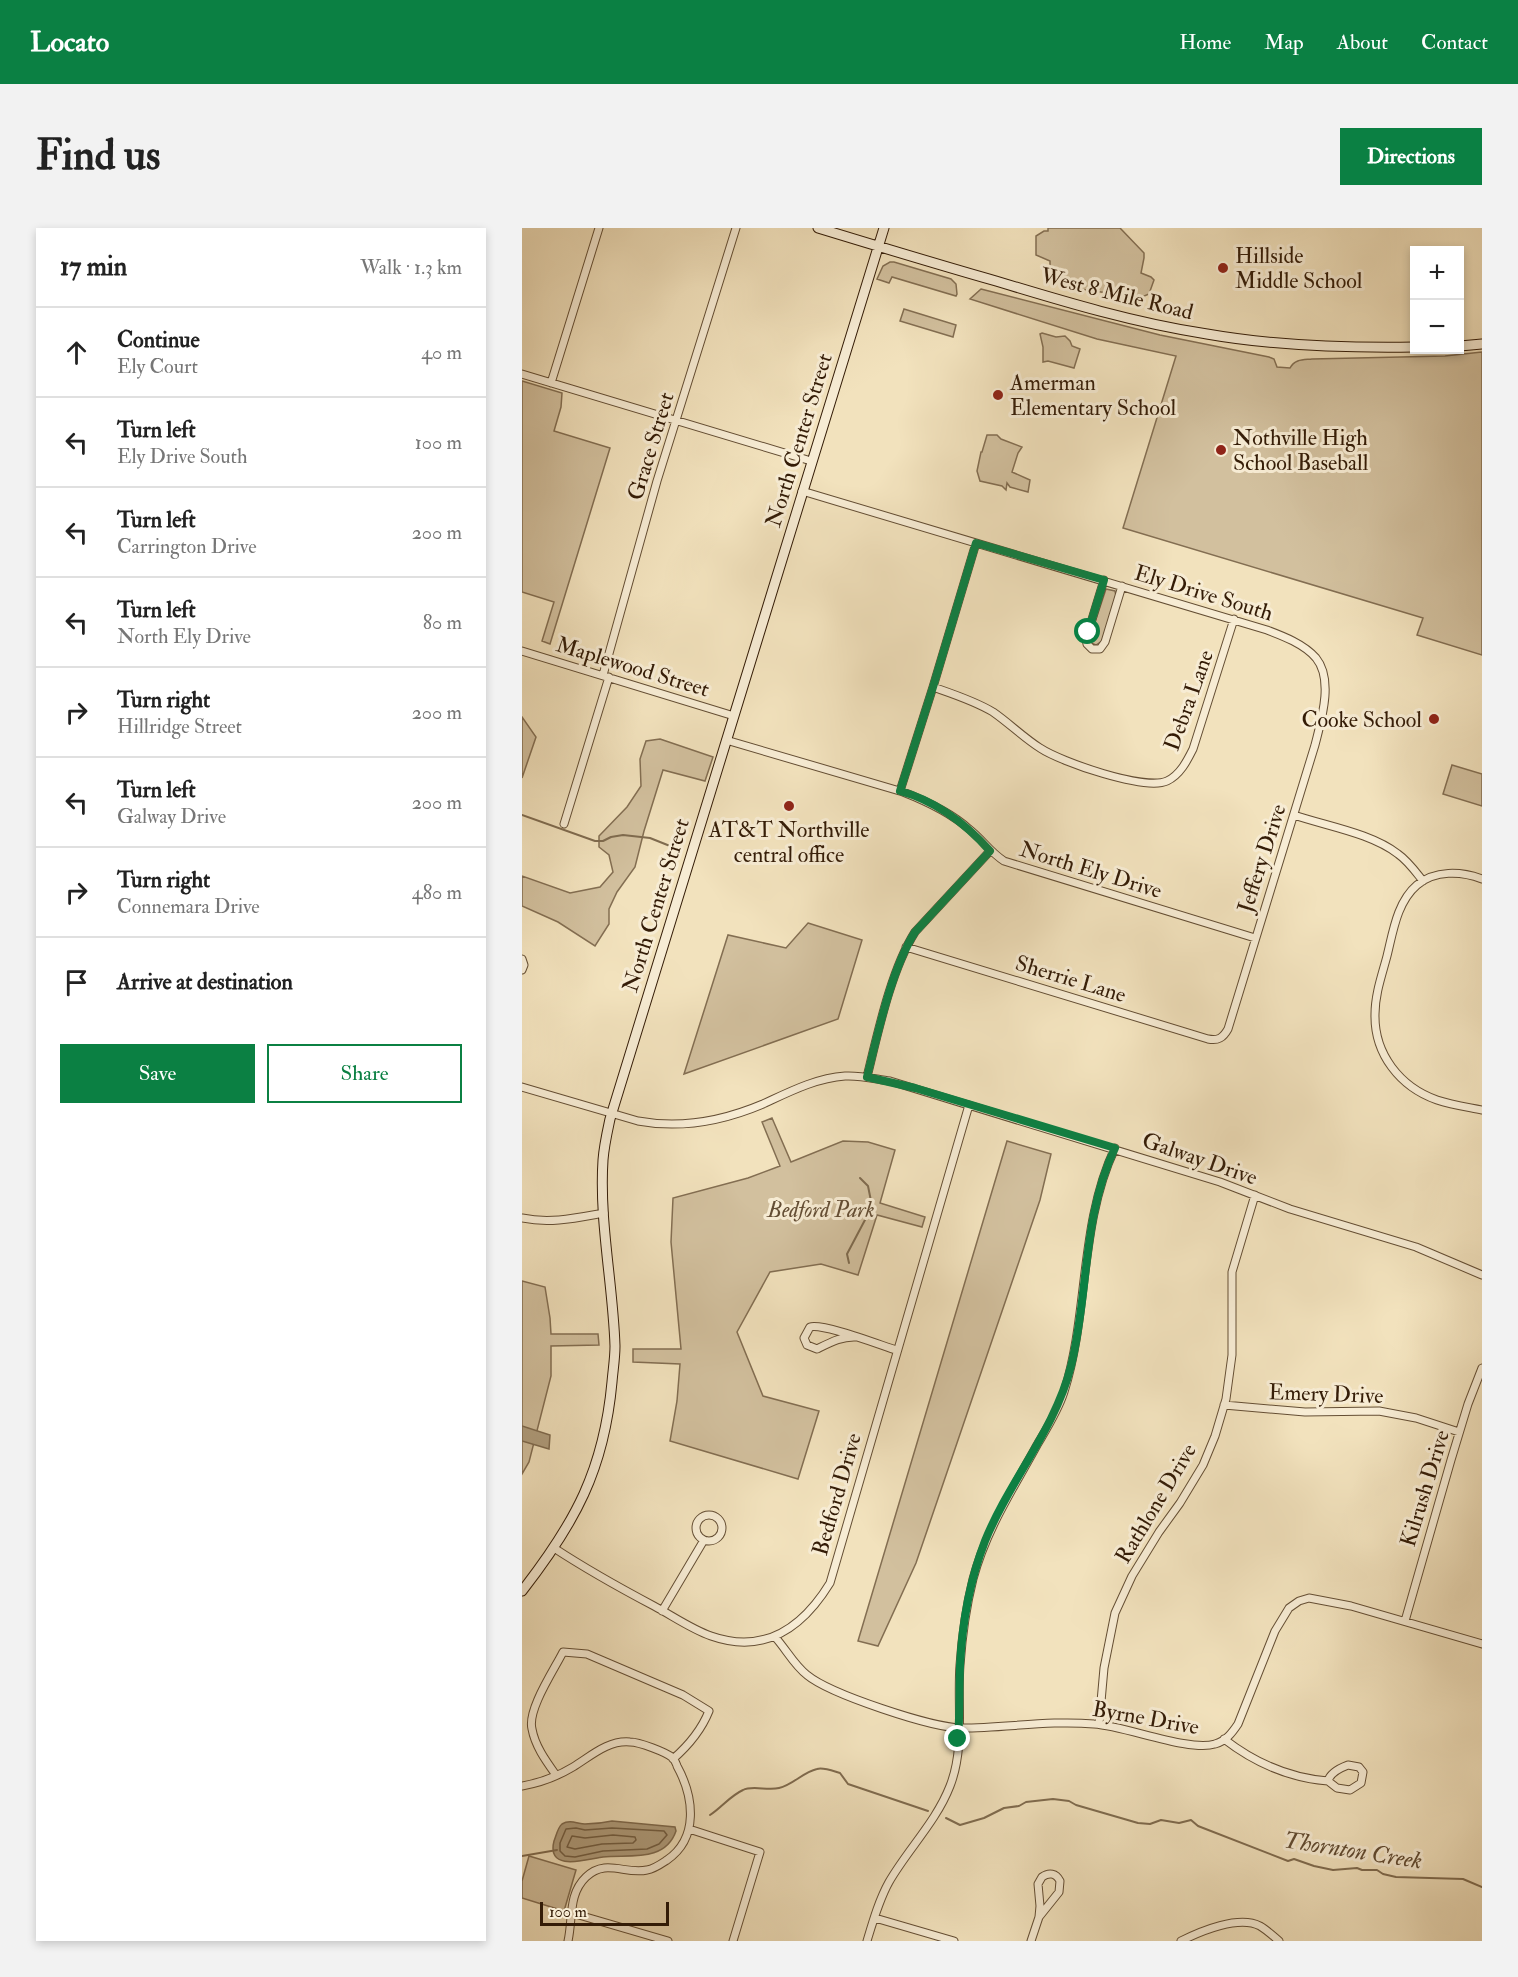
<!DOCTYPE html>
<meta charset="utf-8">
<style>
:root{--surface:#fff;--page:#f2f2f2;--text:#222;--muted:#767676;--line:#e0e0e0;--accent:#0b8043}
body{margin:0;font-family:"IM FELL Double Pica",serif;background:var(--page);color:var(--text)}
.controls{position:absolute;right:18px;top:18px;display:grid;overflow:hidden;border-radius:0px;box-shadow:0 3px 9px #0003}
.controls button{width:54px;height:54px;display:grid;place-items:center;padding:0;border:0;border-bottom:2px solid var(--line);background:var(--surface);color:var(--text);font:30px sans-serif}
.scale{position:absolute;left:18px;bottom:15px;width:129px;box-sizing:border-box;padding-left:6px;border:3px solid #341c07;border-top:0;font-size:16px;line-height:21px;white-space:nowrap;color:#341c07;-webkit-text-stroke:4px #f7ecd4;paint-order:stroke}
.stop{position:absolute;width:18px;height:18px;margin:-14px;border:4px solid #0b8043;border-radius:50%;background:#fff}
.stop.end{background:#0b8043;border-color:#fff;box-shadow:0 2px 6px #0008}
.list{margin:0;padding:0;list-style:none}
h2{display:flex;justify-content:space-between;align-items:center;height:78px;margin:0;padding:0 24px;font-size:26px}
h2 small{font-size:20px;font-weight:400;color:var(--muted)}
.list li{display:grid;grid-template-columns:39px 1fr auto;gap:18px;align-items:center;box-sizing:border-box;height:90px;padding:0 24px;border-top:2px solid var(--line)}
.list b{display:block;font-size:22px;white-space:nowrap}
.list p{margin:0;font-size:20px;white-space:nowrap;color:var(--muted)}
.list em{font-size:20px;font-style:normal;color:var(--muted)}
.actions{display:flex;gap:12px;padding:18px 24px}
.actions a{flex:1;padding:14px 0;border:2px solid var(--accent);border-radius:0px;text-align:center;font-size:21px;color:var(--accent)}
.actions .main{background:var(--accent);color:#fff}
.icon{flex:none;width:33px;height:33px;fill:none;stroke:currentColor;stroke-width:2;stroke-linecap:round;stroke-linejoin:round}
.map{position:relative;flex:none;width:960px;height:1713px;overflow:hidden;border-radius:0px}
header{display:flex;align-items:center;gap:36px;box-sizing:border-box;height:84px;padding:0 30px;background:var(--accent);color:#fff}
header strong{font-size:28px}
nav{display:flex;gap:33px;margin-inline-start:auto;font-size:21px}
.intro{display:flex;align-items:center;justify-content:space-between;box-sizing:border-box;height:144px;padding:0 36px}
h1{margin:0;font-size:42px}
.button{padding:15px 27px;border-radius:0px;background:var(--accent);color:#fff;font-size:21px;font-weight:700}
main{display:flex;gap:36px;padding:0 36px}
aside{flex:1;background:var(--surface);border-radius:0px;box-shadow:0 3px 9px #0003}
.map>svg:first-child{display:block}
</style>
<header>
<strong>Locato</strong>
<nav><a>Home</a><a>Map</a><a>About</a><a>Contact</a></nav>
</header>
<div class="intro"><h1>Find us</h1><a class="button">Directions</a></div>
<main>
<aside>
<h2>17 min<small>Walk · 1.3 km</small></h2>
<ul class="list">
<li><svg class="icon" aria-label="ahead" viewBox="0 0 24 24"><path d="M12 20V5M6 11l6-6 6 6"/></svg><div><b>Continue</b><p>Ely Court</p></div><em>40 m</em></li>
<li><svg class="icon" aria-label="left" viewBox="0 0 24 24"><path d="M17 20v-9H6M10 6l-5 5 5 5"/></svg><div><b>Turn left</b><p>Ely Drive South</p></div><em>100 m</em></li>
<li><svg class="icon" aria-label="left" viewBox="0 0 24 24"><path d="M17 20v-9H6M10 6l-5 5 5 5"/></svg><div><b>Turn left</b><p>Carrington Drive</p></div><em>200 m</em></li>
<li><svg class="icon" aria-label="left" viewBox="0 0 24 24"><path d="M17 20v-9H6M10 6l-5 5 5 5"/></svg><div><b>Turn left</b><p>North Ely Drive</p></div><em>80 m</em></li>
<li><svg class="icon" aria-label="right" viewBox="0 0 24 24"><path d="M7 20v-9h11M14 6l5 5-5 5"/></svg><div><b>Turn right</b><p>Hillridge Street</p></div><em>200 m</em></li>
<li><svg class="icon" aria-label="left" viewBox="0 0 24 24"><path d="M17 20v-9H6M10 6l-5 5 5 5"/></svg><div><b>Turn left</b><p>Galway Drive</p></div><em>200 m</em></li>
<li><svg class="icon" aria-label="right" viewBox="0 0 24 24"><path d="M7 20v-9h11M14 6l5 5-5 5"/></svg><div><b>Turn right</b><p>Connemara Drive</p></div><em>480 m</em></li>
<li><svg class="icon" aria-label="arrive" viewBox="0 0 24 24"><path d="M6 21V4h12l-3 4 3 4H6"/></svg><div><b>Arrive at destination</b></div></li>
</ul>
<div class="actions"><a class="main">Save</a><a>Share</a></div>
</aside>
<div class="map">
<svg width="960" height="1713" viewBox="0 0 960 1713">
<rect width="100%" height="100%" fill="#f2e2bd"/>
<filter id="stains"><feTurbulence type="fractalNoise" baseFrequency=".00333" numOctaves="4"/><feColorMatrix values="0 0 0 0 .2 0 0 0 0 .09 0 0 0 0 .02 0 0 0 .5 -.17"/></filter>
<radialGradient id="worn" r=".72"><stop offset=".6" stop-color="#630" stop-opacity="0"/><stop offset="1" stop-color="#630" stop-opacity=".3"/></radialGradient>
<path fill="#d2c09e" stroke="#836e52" stroke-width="1.5" d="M 526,0 L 598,0 L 622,25 L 622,30 L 619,45 L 629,49 L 632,52 L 627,66 L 620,69 L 611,66 L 600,67 L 558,61 L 554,54 C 540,56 537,57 528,43 L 528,33 L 514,27 L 514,8 L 522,3 L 526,3 Z
M 368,34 L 372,34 L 429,51 L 434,56 L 435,66 L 434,68 L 370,49 L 367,55 L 355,51 L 361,38 Z
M 459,61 L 638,107 L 747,129 L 752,131 L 755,139 L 768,140 C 773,131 781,132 790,131 L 923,128 L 960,124 L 960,427 L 895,407 L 901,390 L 601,300 L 654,128 L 575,111 L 448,71 Z
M 382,81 L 434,97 L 431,109 L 378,93 Z
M 520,105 L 534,109 L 543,108 L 548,113 L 550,118 L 558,121 L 552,140 L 526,133 L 521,134 L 521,119 L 518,106 Z
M 0,153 L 40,165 L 39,179 L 32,203 L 88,220 L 28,416 L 20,413 L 32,374 L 0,364 Z
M 465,207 L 475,207 L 479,211 L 500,219 L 496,225 L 490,244 L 508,252 L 506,264 L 488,259 L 485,255 L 484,262 L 480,258 L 458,253 L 455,243 L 459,224 L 460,224 Z
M 584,361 L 593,363 L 594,368 L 580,413 L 574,417 L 569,415 L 568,409 Z
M 0,489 L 14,509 L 0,550 Z
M 138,511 L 191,529 L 183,553 L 141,542 L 122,603 L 113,639 L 95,664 L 87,681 L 87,696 L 73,718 L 36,694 L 0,678 L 0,648 L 48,665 L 78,659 L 91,644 L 87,627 L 77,619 L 77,608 L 105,579 L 119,558 L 118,531 L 124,513 Z
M 930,537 L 960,546 L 960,578 L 921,566 Z
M 286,695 L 340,712 L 316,791 L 162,846 L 206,707 L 264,720 Z
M 250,890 L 269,934 L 321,913 L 346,914 L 373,922 L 358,975 L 403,989 L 400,999 L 355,987 L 336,1047 L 299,1036 L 248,1044 L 215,1104 L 241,1168 L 297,1183 L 276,1251 L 148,1213 L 155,1173 L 158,1136 L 111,1134 L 111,1121 L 159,1121 L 149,1014 L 151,970 L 226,950 L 258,938 L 240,894 Z
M 485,913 L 529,926 L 518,972 L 394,1335 L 356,1418 L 336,1413 Z
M 0,1053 L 23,1059 L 28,1090 L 29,1106 L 76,1106 L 77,1117 L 29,1118 L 29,1148 L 7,1234 L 0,1246 Z
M 7,1628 L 54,1642 L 42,1683 L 0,1670 L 0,1653 Z"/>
<path fill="#b19f7f" stroke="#7f6b4f" stroke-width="1.5" d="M 0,1198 L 28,1207 L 27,1221 L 0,1213 Z
M 90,1593 L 153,1599 L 154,1603 C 143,1635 106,1626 81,1629 C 66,1631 24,1645 32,1613 C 34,1608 36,1599 40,1596 C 48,1591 56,1596 63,1596 C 71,1596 81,1595 90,1593 Z"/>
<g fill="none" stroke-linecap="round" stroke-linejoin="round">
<path stroke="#725e43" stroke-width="1.5" d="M 90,1600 L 142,1603 L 145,1607 L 137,1616 L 125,1621 L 81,1623 L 53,1629 L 43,1628 L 38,1623 L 38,1615 L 44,1601 L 54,1600 L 63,1602 Z
M 91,1607 L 113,1609 L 114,1612 L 111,1615 L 80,1616 L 53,1621 L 45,1619 L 50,1608 L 63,1610 Z"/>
<path stroke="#7f6b4f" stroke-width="2" d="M 0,587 L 73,613 L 81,613 L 89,609 L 101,607 L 128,610 L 153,620
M 327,1035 L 325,1026 L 344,990 L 349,973 L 346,958 L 338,950
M 188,1587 C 200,1579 208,1568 221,1562 C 230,1557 246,1563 257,1560 C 271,1557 281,1544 295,1541 C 301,1539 311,1543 318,1545 L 326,1556 L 406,1583
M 424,1590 L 438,1597 L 462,1590 L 482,1580 L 497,1578 L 504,1574 L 531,1571 L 547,1573 L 554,1577 L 616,1595 L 628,1596 L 639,1592 L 657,1595 L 669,1592 L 676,1598 L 766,1633 L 772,1631 L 792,1638 L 811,1642 L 835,1640 L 840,1642 L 855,1642 L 861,1646 L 874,1649 L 941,1651 L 960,1659
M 0,1628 L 35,1622"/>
<defs>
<path id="street" d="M 0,146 L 289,233
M 29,155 L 77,0
M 280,263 L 745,402 C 761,408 782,416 794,430 C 812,452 799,493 793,517 L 706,801 C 701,810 696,813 686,811 L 384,719
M 582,352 L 564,411 L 565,416 L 570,421 L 578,421 L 583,414 L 600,358
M 0,423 L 212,488
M 81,447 L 135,253 L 214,0
M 411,459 C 431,466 453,473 471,484 C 487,495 502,510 518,520 C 539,534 623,563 645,553 C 658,547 665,533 671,521 L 712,391
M 204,512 L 381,564 C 404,573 428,584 447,601 C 460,611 468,624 482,633 L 733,710
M 378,563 L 411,459 L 454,315
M 772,587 C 804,598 849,605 876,626 C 886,633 893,643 901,653
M 42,596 L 87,449
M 960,651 C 939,643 913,642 895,657 C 875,674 871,704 865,728 C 860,747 853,766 853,786 C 852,826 878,859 915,872 C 930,877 945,879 960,882
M 0,731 L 2,737 L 0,742
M 345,849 C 356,804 369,742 393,704 L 468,623
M 0,859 L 116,893 C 159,901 201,893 241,876 C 267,864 294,850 323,848 C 338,847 353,851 368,853 L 698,954 L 768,981 L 894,1019 L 960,1047
M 0,990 C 28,996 54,990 82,985
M 335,1109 C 320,1108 309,1114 295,1121 L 285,1117 L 282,1110 L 288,1099 C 301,1095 358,1117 374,1122
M 702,1177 L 783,1184 L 857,1183 L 894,1190 L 937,1204
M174 1300a13 13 0 1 1 26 0a13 13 0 1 1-26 0Z
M 32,1320 C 64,1341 98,1360 132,1378 C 151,1388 169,1401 189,1408 C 243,1427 281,1399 308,1355 L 447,877
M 140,1383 L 182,1312
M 883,1393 L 929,1232 L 946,1176 L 960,1140
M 253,1409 C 264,1421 272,1437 285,1447 C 308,1466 410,1500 440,1500 C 484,1500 528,1492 572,1496 C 604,1498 667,1524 693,1516 C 704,1513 710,1505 716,1496 L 753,1403 L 767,1380 L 777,1373 L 787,1370 L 829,1378 L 960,1416
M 577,1496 L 582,1440 L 593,1385 L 610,1348 L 637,1304 L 658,1275 L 681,1237 L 693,1208 L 704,1171 L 710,1127 L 710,1044 L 733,967
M 702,1511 C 733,1535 767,1550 806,1553
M 826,1537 L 837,1539 L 841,1544 L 839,1555 L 828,1562 L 815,1560 L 806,1553 C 808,1545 818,1540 826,1537 Z
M 34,1547 C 24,1533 13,1518 10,1501 C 5,1482 32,1442 41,1424 L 65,1426 L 161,1467 L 187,1483 C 179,1503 167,1517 151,1531
M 0,1558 C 17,1555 36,1548 51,1539 C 69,1528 86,1512 108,1514 C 117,1514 144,1524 151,1530 C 152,1531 155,1537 155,1538 C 172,1569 177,1610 145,1632 C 139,1636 132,1641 125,1642 C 103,1647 84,1630 64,1649 C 46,1666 51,1691 46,1713
M 167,1601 L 238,1624 L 211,1713
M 50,1685 L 146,1713
M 353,1690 L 432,1713
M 345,1713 C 351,1693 357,1672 367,1654 C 386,1621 414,1594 428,1558 C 443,1520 435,1476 438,1437 C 440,1408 444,1379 451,1351 C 464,1302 491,1261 515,1217 C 525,1200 536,1183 542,1164 C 567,1085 557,996 593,920
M 509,1713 L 517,1689 L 518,1678 L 516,1656 L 520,1649 C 527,1644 534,1645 538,1653 L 537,1664 L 517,1689
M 659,1713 C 679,1703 717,1687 738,1698 C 745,1702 751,1708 757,1713"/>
<path id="secondary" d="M 296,0 C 355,18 414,36 474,53 C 543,74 613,95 685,106 C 753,118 823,120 892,119
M 938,118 L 960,116
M 0,1363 C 53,1295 82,1242 90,1154 C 91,1142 93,1130 93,1118 C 91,1056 77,994 81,932 C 82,918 85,905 88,891 L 362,0"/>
</defs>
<use href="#street" stroke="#644e34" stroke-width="9"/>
<use href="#secondary" stroke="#341c07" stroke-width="11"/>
<use href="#street" stroke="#f7ecd4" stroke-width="7"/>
<use href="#secondary" stroke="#f7ecd4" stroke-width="9"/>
</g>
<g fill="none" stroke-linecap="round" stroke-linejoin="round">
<path stroke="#0b8043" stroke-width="8" d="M 436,1511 C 438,1486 437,1462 438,1438 C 440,1397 448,1352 463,1313 C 487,1253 533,1202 549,1138 C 567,1066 560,989 593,920 L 393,860 L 345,849 C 356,805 369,742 393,704 L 468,623 C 444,596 414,573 378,563 L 411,459 L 454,315 L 582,352 L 566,404"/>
</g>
<g fill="#8f2418" stroke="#f7ecd4" stroke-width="2">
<circle cx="701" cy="40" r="6"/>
<circle cx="476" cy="167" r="6"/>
<circle cx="699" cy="222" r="6"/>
<circle cx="912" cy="491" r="6"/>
<circle cx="267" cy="578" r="6"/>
</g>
<g text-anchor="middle" stroke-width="6" stroke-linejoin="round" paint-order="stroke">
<g font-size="22" fill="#341c07" stroke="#f7ecd4" text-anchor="start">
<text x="713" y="35">Hillside<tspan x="713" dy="25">Middle School</tspan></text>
<text x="488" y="162">Amerman<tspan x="488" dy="25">Elementary School</tspan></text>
<text x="711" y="217">Nothville High<tspan x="711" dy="25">School Baseball</tspan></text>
<text x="900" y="499" text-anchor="end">Cooke School</text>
<text x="267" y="609" text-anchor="middle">AT&amp;T Northville<tspan x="267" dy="25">central office</tspan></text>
</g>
<g font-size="22" fill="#341c07" stroke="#f7ecd4">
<text transform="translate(595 65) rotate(14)" y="8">West 8 Mile Road</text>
<text transform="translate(276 212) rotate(-73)" y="8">North Center Street</text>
<text transform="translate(128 218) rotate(-73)" y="8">Grace Street</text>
<text transform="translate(682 364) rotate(17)" y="8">Ely Drive South</text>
<text transform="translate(111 438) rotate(17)" y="8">Maplewood Street</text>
<text transform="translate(666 472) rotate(-70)" y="8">Debra Lane</text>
<text transform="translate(739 630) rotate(-72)" y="8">Jeffery Drive</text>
<text transform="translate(569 641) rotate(17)" y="8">North Ely Drive</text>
<text transform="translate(133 677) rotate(-73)" y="8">North Center Street</text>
<text transform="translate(549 750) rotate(17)" y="8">Sherrie Lane</text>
<text transform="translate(678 930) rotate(19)" y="8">Galway Drive</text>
<text transform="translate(804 1165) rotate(2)" y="8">Emery Drive</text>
<text transform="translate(902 1260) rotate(-73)" y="8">Kilrush Drive</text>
<text transform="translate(314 1266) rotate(-74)" y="8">Bedford Drive</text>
<text transform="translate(633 1275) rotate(-59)" y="8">Rathlone Drive</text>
<text transform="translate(624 1489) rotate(10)" y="8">Byrne Drive</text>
</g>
<g font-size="22" font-style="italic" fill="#634d34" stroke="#f7ecd4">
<text x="299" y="989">Bedford Park</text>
</g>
<g font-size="24" font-style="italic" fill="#604a31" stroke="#f7ecd4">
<text transform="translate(831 1622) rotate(9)" y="8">Thornton Creek</text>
</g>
</g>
<rect width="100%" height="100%" filter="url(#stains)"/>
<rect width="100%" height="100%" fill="url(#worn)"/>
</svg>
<div class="controls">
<button>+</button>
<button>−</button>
</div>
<div class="scale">100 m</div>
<div class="stop" style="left:566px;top:404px"></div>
<div class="stop end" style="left:436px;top:1511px"></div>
</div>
</main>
